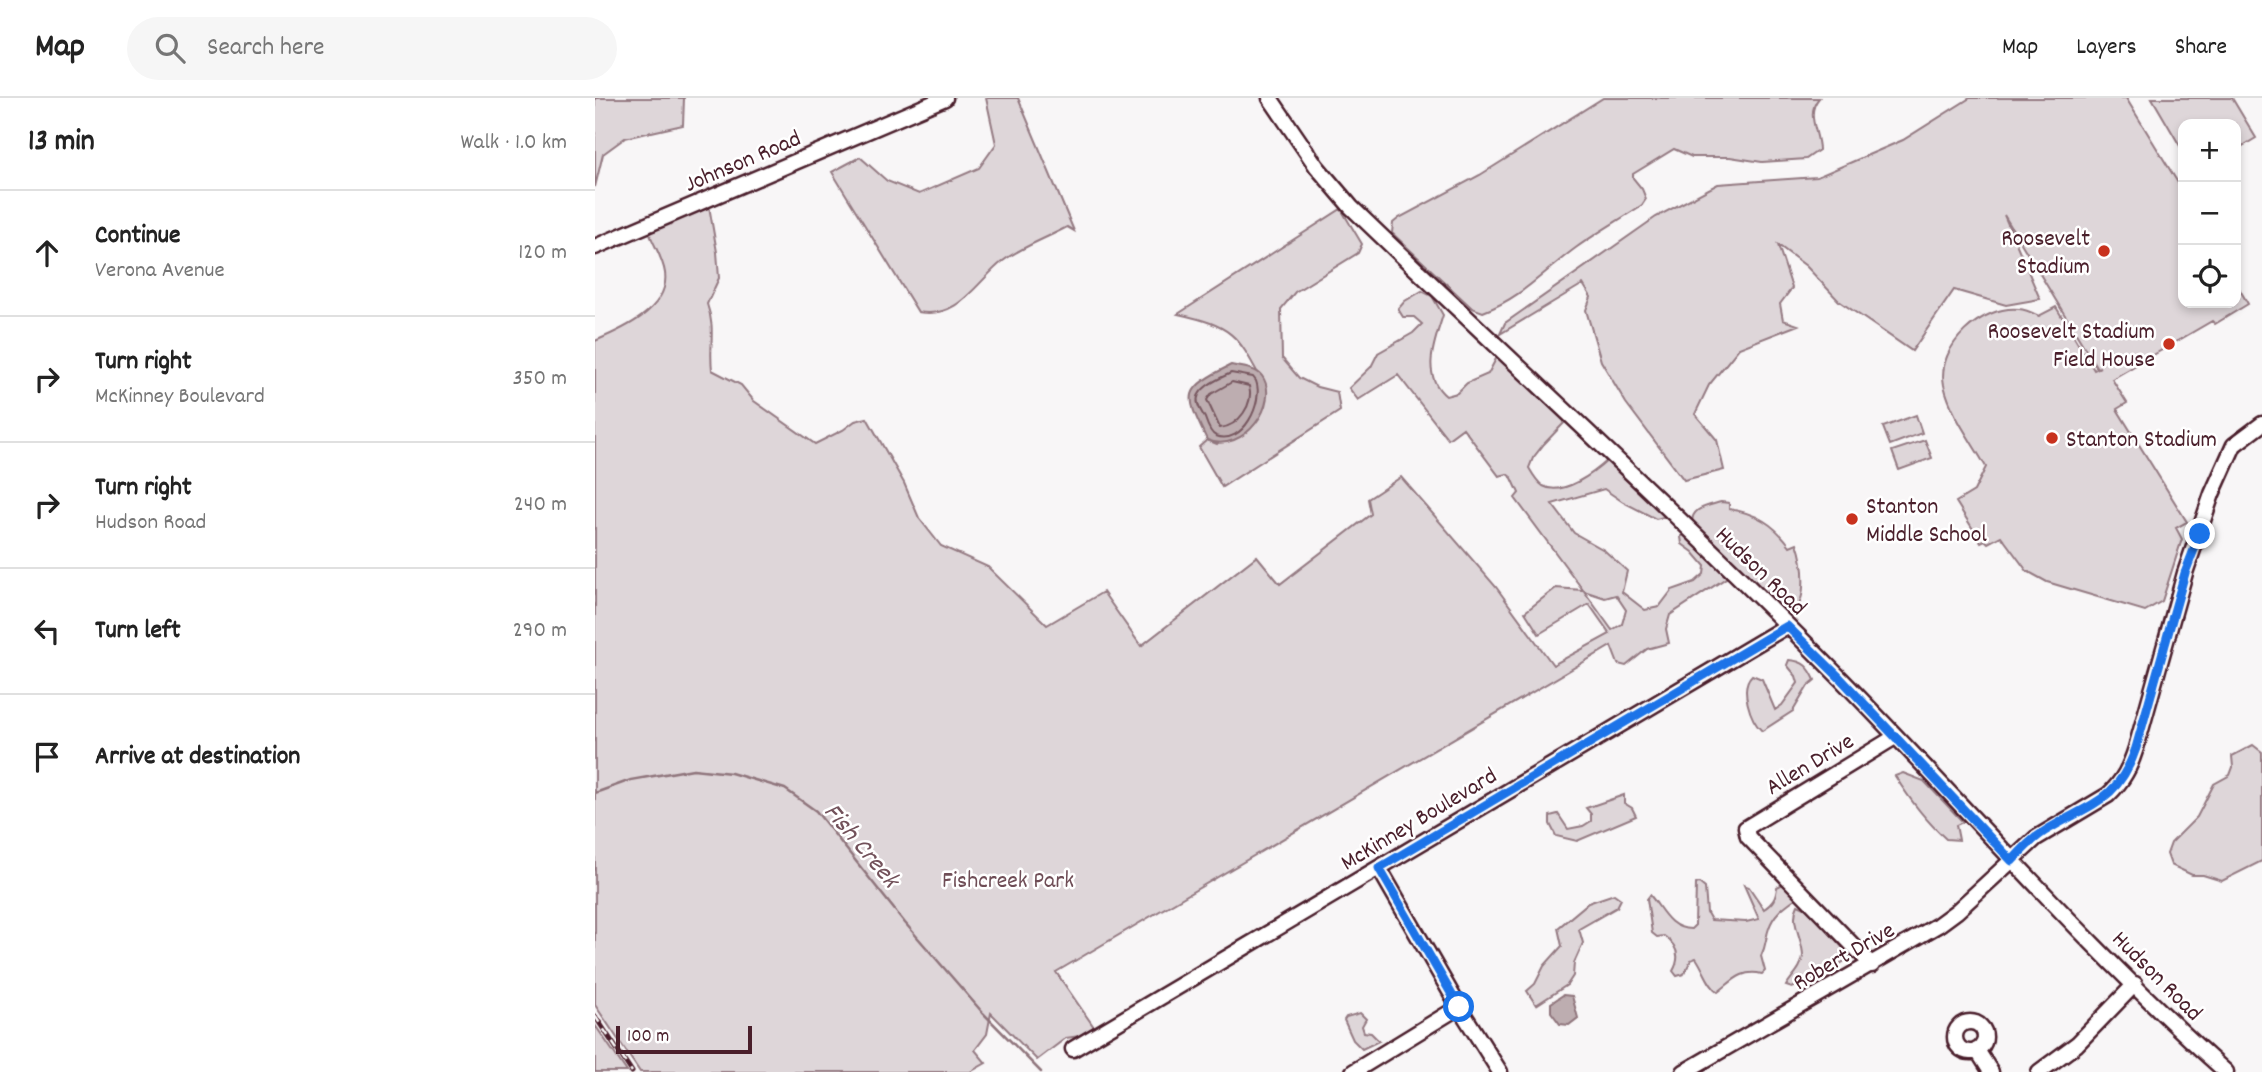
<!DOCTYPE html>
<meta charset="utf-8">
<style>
:root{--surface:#fff;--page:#f6f6f6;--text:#222;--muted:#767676;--line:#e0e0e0}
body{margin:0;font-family:Dekko,sans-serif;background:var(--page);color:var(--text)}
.controls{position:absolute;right:21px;top:21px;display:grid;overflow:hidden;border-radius:14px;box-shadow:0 4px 10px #0003}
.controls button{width:63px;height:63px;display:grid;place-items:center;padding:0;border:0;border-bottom:2px solid var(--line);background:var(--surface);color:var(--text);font:35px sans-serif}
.scale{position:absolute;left:21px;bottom:18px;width:136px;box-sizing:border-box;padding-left:7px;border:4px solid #4a1f2b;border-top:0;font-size:19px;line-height:24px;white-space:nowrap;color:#4a1f2b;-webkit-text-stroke:5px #fff;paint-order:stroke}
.stop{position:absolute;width:21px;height:21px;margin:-16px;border:5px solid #1a73e8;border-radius:50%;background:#fff}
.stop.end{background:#1a73e8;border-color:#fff;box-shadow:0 2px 7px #0008}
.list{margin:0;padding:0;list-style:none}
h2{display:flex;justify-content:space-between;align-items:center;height:91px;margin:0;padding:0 28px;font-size:30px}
h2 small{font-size:23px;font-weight:400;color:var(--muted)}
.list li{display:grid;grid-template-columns:46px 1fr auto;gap:21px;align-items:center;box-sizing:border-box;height:126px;padding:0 28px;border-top:2px solid var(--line)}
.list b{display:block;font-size:26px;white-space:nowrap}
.list p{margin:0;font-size:23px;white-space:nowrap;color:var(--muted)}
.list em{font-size:23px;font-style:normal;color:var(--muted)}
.icon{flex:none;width:38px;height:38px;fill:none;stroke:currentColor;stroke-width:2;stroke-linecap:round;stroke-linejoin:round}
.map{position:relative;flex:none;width:1667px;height:974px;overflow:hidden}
header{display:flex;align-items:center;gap:42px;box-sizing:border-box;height:98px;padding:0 35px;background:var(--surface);border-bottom:2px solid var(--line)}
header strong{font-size:33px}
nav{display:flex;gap:38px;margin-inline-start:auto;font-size:24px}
.search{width:490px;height:63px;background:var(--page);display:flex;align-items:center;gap:18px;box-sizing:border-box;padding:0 24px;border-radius:38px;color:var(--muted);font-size:26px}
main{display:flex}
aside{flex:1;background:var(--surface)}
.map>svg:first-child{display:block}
</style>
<header>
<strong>Map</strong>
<div class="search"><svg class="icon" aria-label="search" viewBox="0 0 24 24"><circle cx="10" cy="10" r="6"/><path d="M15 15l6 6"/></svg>Search here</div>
<nav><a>Map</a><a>Layers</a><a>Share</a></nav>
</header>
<main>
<aside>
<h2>13 min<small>Walk · 1.0 km</small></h2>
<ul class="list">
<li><svg class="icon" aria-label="ahead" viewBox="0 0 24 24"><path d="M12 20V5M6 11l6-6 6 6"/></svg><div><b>Continue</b><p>Verona Avenue</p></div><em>120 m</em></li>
<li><svg class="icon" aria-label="right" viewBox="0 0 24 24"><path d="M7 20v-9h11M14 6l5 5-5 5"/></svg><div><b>Turn right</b><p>McKinney Boulevard</p></div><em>350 m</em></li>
<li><svg class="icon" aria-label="right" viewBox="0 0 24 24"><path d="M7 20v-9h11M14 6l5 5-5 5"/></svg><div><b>Turn right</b><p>Hudson Road</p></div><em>240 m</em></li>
<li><svg class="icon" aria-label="left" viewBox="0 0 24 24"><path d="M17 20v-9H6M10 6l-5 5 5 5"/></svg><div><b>Turn left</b></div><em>290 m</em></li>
<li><svg class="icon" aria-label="arrive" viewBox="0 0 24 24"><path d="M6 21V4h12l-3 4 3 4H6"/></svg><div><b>Arrive at destination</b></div></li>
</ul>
</aside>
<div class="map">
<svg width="1667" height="974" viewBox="0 0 1667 974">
<rect width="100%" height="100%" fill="#f8f6f7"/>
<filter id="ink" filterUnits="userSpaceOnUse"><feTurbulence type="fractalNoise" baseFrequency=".0143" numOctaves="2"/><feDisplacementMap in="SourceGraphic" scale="14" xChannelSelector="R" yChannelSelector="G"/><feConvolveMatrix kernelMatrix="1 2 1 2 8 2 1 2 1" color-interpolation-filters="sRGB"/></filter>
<g filter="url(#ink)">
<path fill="#ded6d9" stroke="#947a82" stroke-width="2" fill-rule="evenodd" d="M 0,0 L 89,0 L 88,27 L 30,40 L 8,56 L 0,89 Z
M 391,0 L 423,0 L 479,133 L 472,129 C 452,140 426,149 408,163 C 381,184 364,222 323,214 L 237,74 L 265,59 L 292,83 L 324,96 L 384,70 L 401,46 Z
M 1008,0 L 1224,0 C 1210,16 1224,34 1224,52 L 1211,61 L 1167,64 L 1135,59 L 1097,59 L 1079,51 L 1038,76 L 1038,80 L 1047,91 L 1051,101 L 1047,107 C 1026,121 1003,134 982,149 C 950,172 927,200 888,214 L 877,210 L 797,135 L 798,125 L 804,120 L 885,77 Z
M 1375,0 L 1531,0 L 1588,93 L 1588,205 L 1641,205 L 1641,185 L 1653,206 L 1620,226 L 1617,223 L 1517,281 L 1532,305 L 1522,311 L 1592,424 L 1581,430 L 1587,441 L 1567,503 L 1550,513 L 1452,484 L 1432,473 L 1406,438 L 1393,445 L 1390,442 L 1386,444 L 1361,404 L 1379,393 L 1391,369 C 1376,342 1356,317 1349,287 C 1341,248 1387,207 1424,211 C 1430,211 1438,215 1444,218 L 1461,209 L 1499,272 L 1505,269 L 1502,270 L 1409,117 L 1445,201 L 1411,207 L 1359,192 L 1317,253 L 1244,203 L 1211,168 L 1183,147 L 1197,190 L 1185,206 L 1188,222 L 1203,227 L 1144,250 L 1114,287 L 1100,316 L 1122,342 L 1129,372 L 1089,382 L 1031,305 L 1006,263 L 991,212 L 996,199 L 988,186 L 905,236 L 910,225 L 1061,119 L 1123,86 L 1222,79 L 1308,42 Z
M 1557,0 L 1637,0 L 1661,40 L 1641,52 L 1641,26 L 1588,26 L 1588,53 Z
M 114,108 L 122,154 L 124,180 L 112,206 C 121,231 114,247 117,272 L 146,287 L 159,303 L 220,346 L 248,332 L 260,323 L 272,320 L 309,385 L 324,420 L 346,448 L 393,469 L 452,527 L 508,494 L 546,548 L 662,458 L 685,486 L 776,416 L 773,401 L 806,379 L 901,489 L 958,567 L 1015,536 L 994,506 L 944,536 L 930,514 L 961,490 L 988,492 L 920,400 L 924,395 L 917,380 L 912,376 L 904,378 L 868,330 L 853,341 L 803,277 L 763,302 L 754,290 L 776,269 L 783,255 L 818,235 L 827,226 L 819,219 L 808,219 L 803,211 L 810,203 L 827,193 L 837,198 L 848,217 C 840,243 825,277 851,298 L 862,295 L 872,285 L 893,276 L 903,257 L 971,323 L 949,346 L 938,360 L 934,370 C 938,377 942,384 948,388 C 968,399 1000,374 1014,361 L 1072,418 L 1061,421 L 1028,404 L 1009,391 L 957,406 L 979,435 L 1009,452 L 1032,473 L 1027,494 L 1050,512 L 1064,509 L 1077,492 L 1100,484 L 1109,476 L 1110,468 L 1098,454 L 1087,446 L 1086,439 L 1090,435 L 1134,478 L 1075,517 L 1071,531 L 1074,545 L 1052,551 L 1031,568 L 1023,566 L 1016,548 L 461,874 L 501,932 L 492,937 L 471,940 L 442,962 L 396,915 L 392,936 L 380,952 L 391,965 L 375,974 L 45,974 L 0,907 L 0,243 C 26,232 75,211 70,175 C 68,160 59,148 54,134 ZM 989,493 L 1010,500 L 1021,497 L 1031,512 L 1027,526 L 1017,532 Z
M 746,111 L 767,146 L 763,155 L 700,194 L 686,211 L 687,260 L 704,280 L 722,289 L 742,294 L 745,313 L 627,389 L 604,349 L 612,342 L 622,346 L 671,290 C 643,239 642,229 583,216 Z
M 1321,317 L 1327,335 L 1295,347 L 1288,329 Z
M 1330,342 L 1337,360 L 1304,372 L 1297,353 Z
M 1126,404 L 1134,405 L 1134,411 C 1161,415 1179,426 1195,448 L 1202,445 C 1209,465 1215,509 1192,519 L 1098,429 C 1093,410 1112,408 1126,404 Z
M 1194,562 C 1209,563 1214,569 1220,582 L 1213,588 L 1198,613 L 1167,633 C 1155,622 1144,589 1157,577 L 1167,581 L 1180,612 L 1187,607 L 1203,585 L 1201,578 L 1192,567 Z
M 1658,647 L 1667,654 L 1667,763 L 1627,783 L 1608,777 L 1597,777 L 1576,767 L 1572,756 L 1576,745 L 1602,719 L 1619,686 L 1635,677 L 1638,669 L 1637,658 Z
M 1308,675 L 1329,683 L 1368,724 L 1361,727 L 1364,742 L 1351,741 C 1330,722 1315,702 1300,678 Z
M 1029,697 L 1029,705 L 1037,710 L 1041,718 L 982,743 L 961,738 L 955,726 L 955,718 L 963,716 L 973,731 L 988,728 L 996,723 L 996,716 L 991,710 Z
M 1104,785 L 1110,790 L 1112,815 L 1116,822 L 1151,824 L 1164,821 L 1149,787 L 1154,789 L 1169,811 C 1178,805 1181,800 1182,789 L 1188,786 L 1201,796 L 1201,800 C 1190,808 1179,815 1174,830 C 1170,841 1172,846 1166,858 L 1170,873 L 1167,876 C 1146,871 1138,883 1123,894 C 1112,886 1109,871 1101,860 L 1096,862 L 1089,876 L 1082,878 L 1078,873 C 1086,859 1082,847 1069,838 L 1062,839 L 1057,835 L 1052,801 L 1055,797 C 1067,811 1074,831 1096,831 L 1100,827 L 1101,786 Z
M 1019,796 L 1026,801 L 1022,809 L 984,831 L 988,845 L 979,865 L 978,878 L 972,887 L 941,907 L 932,893 L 940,886 L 949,868 L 967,848 L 963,830 L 993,805 Z
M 1203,807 L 1212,811 L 1224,823 L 1256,859 L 1224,879 L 1197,890 L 1191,888 C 1197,878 1207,870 1208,858 C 1208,840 1194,824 1203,807 Z
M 765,915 L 771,921 L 767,928 L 769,934 L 776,935 L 784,943 L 767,951 L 758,942 L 749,922 L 751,919 Z
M 0,927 L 32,974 L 0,974 Z"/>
<path fill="#bdadb0" stroke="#8f747b" stroke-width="2" d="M 636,267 C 645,269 661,270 667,278 C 686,304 649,357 612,342 C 590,296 586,292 636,267 Z
M 968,897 L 977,898 L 983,920 L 974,927 L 965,926 L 956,914 L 956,905 Z"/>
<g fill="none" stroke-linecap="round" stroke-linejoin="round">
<path stroke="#785860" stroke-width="2" d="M 636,275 L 658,279 L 661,283 C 669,304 648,348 621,338 C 615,336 612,326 610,320 C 608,316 604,311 603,306 C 598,291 625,280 636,275 Z
M 637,284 L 654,288 C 659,306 644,328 625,330 L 612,302 L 616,296 Z"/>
<path stroke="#8f747b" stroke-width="2.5" d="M 0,695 L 36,682 L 98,671 L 136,675 L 190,691 L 221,713 L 310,825 L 388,915 L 446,974"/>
<defs>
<path id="minor" d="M 675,0 L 722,69 L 756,109 C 919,266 1087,419 1246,581 C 1374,712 1494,852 1631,974
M 0,149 L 350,0
M 784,770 L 864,909 L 905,974
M 1277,867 L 1153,739 L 1151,730 L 1300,639
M1360 939a15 15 0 1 1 30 0a15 15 0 1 1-30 0Z
M 478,951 L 1192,528
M 1382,952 L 1396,974
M 758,974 L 864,909
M 1089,974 L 1343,827 L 1362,813 L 1441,740 L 1513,697 C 1528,683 1535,669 1541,650 L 1590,475 L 1617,396 L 1639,347 L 1667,326
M 1444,974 L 1482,946 L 1540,886"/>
</defs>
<use href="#minor" stroke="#4a1f2b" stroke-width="19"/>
<use href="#minor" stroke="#fff" stroke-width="14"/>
<defs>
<path id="rail" d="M 0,918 L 37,974"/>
</defs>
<use href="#rail" stroke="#4a1f2b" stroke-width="5"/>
<use href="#rail" stroke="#fff" stroke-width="2.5" stroke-dasharray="8" stroke-linecap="butt"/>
</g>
</g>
<g fill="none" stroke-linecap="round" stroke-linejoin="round" filter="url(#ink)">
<path stroke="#1a73e8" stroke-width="9" d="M 864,909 L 784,770 L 1192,528 L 1245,580 L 1417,763 C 1427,752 1437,741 1450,733 C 1494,706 1523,704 1541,650 L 1590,475 L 1605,436"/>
</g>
<g fill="#c8321e" stroke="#fff" stroke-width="2.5">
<circle cx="1509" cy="153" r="7"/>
<circle cx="1574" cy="246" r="7"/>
<circle cx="1457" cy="340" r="7"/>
<circle cx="1257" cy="421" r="7"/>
</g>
<g text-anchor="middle" stroke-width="5" stroke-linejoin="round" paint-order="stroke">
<g font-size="24" fill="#4a1f2b" stroke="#fff">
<text transform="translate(147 62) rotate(-23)" y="8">Johnson Road</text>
<text transform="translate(1167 472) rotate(44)" y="8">Hudson Road</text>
<text transform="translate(1214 665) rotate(-31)" y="8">Allen Drive</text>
<text transform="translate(823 720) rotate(-31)" y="8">McKinney Boulevard</text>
<text transform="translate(1248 857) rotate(-30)" y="8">Robert Drive</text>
<text transform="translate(1563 877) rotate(45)" y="8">Hudson Road</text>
</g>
<g font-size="24" fill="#4a1f2b" stroke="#fff" text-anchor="end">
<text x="1495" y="147">Roosevelt<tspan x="1495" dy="28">Stadium</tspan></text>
<text x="1560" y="240">Roosevelt Stadium<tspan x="1560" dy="28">Field House</tspan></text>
<text x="1471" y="348" text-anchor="start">Stanton Stadium</text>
<text x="1271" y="415" text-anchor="start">Stanton<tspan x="1271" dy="28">Middle School</tspan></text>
</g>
<g font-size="24" fill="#6f4d56" stroke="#fff">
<text x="413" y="789">Fishcreek Park</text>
</g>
<g font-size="26" font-style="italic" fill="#72515a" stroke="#fff">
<text transform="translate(268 746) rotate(50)" y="9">Fish Creek</text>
</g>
</g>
</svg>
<div class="controls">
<button>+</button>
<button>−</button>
<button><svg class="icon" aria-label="locate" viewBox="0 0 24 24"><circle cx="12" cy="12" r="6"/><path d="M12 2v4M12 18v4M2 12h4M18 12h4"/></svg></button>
</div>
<div class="scale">100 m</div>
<div class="stop" style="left:864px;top:909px"></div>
<div class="stop end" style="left:1605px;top:436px"></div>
</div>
</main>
